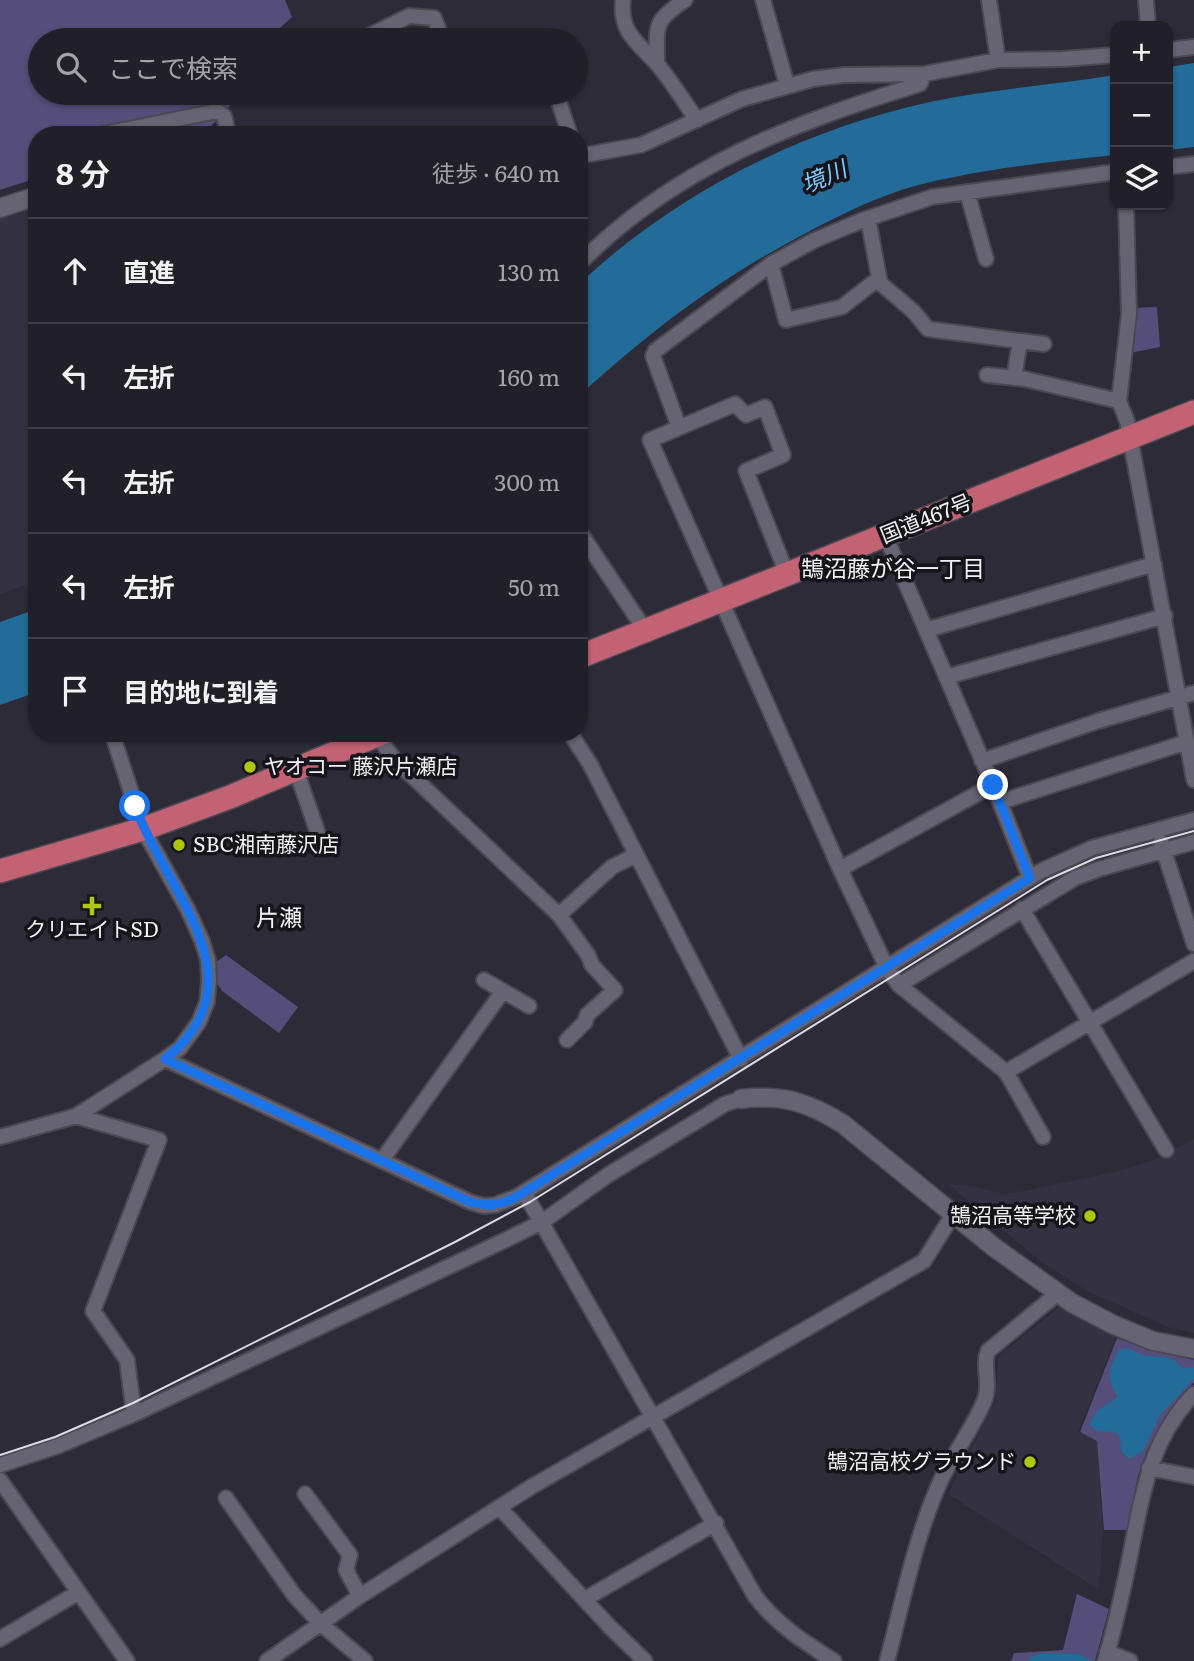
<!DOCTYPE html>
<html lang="ja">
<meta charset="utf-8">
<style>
:root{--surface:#212029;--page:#2d2d35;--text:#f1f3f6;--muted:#a2a3a8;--line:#3e3e46}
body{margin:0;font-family:Literata,"Noto Sans JP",serif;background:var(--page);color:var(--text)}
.controls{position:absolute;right:21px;top:21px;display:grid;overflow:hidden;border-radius:14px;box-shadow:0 2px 5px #0004}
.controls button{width:63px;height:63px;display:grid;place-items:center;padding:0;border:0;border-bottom:2px solid var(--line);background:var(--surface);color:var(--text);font:35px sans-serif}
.stop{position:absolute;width:21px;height:21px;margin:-16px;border:5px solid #1a73e8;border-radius:50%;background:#fff}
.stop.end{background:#1a73e8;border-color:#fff;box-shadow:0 2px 7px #0008}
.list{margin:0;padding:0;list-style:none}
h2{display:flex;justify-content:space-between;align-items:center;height:91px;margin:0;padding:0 28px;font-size:30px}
h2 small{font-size:23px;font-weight:400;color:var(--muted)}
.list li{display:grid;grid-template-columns:46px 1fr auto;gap:21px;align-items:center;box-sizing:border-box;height:105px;padding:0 28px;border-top:2px solid var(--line)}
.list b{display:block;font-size:26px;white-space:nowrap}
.list em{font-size:23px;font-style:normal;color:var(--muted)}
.icon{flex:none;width:38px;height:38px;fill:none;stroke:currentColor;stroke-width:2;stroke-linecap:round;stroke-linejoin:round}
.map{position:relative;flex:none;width:1194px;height:1661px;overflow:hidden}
.search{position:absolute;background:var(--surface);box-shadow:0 2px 5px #0004;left:28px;top:28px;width:560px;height:77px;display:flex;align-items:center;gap:18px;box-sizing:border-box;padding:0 24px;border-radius:38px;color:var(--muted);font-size:26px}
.panel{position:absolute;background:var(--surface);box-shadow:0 2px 5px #0004;left:28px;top:126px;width:560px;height:616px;border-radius:28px}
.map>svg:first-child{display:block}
</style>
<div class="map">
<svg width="1194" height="1661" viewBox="0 0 1194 1661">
<rect width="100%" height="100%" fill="#2c2b37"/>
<path fill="#343143" d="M 37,203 L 37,581 L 0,594 L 0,216 Z
M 1194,1139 L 1194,1333 L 1168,1327 L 1089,1292 L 1039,1260 L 948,1184 L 972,1186 L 1004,1194 L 1024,1191 L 1115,1172 L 1151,1161 Z
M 1059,1307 L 1116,1337 L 1078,1432 L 1097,1441 L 1103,1530 L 1099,1590 L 948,1494 L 996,1400 L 998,1357 Z"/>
<path fill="#554d7a" d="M 0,0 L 285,0 L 292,17 L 267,40 L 40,40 L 40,93 L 237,93 C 229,111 215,124 198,135 L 37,135 L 37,178 L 0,190 Z
M 1157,307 L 1160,347 L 1125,354 L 1129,308 Z
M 226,955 L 298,1007 L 279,1033 L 222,991 L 217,983 L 216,962 Z
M 1117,1338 L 1150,1350 L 1194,1360 L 1194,1382 L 1167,1414 L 1147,1450 L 1138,1476 L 1127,1530 L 1104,1530 L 1097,1441 L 1080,1432 Z
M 1077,1594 L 1109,1609 L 1095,1661 L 1011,1661 L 1014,1653 L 1063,1650 Z"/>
<path fill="#236c9a" d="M 1194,63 L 1194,147 L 1168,150 L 1168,67 Z
M 1115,75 L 1115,155 C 1049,162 980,169 915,186 C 878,196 842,214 808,232 C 718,279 653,329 579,396 L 579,284 C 676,193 801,130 930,102 C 991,89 1054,85 1115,75 Z
M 37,609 L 37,692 L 0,705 L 0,622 Z
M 1124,1348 C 1132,1349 1138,1354 1146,1356 C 1161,1358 1172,1354 1182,1368 L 1194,1367 L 1194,1379 L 1160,1415 L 1143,1451 L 1131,1458 C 1116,1455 1124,1442 1117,1433 L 1095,1430 L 1089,1424 L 1097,1411 L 1116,1398 L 1117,1395 C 1106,1377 1109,1370 1118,1351 Z
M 1044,1653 L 1079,1654 L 1092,1661 L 1028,1661 L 1032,1656 Z"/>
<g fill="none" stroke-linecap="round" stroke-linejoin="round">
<defs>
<path id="minor" d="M 623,0 C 619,34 640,44 658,65 C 672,82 684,102 697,120
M 763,0 L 787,85
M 989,0 L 998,60
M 1146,0 L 1148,26
M 373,40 L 371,35 L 409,16 L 434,18 L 443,40
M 1168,50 L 1194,47
M 657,64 C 657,26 652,22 685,0
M 396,93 L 397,96 L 405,93
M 556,93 L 570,135
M 99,135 L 217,111 L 224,116 L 229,135
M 579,156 L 641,145 L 742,99 L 813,79 L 844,75 L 924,74 L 998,60 L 1063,59 L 1115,55
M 1168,167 L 1194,164
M 967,192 L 986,259
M 1126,205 L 1129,314 L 1119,401 L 1127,421 L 1194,780
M 868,218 L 880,283 L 913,311 L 928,329 L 1020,341 L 1014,378
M 579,264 C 676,166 791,124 920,84 L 924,74
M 771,264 L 786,320 L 842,307 L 879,278
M 1020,341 L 1044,344
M 987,375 L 1025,379 L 1119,401
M 679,427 L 653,356 L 655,351 L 771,264 L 815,240 L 863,220 L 932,197 L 1115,172
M 579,531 L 645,630
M 885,535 L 993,785 L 1030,878
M 787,574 L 746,471 L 783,455 L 765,407 L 746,415 L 735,404 L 650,440 L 840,869 L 887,968 L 899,985 L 1006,1072 L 1194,961
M 926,630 L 1154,564
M 946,677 L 1165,616
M 570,733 L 590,764 L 741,1059
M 377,735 L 394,759 L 559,915 L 588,955 L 592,965 L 615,990 L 587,1015 L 585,1022 L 567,1040
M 982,761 L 1098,721 L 1194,693
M 296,770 L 322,845
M 1000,802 L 1187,742
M 1161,842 L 1194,944
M 840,869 L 993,785
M 1022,909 L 1166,1150
M 559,915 L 612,867 L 636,855
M 484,980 L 529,1006
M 899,985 L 1075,878 L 1099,869 L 1194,842
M 165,1059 L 470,1202 L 484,1206 L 495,1205 L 518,1196 L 1041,871 L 1092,848 L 1194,820
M 1006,1072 L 1043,1137
M 76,1116 L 159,1140 L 93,1311 L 127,1360 L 134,1414
M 0,1137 L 76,1116 L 165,1059 L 180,1048 L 199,1022 L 207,1002 L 209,980 L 208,960 L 202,941 L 188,910 L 143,829 L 112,733
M 382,1160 L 503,991
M 524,1192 L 755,1596 C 777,1625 804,1642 834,1661
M 0,1465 L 58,1446 L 134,1414 L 497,1244 L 542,1222 L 608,1175 L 725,1104 L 741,1099
M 1149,1468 L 1194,1477
M 0,1480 L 127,1661
M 305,1494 L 350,1555 L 346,1570 L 360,1596
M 226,1498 L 294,1595 L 321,1624 L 365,1661
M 499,1507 L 609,1626 L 645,1661
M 585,1599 L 716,1523
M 0,1639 L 79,1592
M 1107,1652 L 1130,1661
M 267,1661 L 360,1596 L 531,1487 L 924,1261 L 954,1213
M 887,1661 C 903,1601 915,1537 941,1480 C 954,1452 974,1427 985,1399 C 991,1383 982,1366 988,1351 L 1058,1293
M 1105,1661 C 1115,1627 1123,1591 1130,1556 C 1142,1497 1149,1440 1194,1394"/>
<path id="tertiary" d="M 0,208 L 37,196
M 741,1099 C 782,1094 808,1102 843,1124 L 995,1248 L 1072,1303 L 1114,1325 L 1153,1341 L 1194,1349"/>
<path id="trunk" d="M 579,657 L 1194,412
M 0,871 L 143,829 L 230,797 L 382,733"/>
</defs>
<use href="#minor" stroke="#4a4853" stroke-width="18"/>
<use href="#tertiary" stroke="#4a4853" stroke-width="21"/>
<use href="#trunk" stroke="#4a4853" stroke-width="26"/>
<use href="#minor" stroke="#666472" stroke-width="14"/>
<use href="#tertiary" stroke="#666472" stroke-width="18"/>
<use href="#trunk" stroke="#c26273" stroke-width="23"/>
<path stroke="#dddce5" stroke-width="2" d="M 0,1455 L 55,1437 L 133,1403 L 455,1242 L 530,1202 L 1047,880 L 1096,858 L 1194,831"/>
</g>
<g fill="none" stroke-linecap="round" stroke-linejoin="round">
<path stroke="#1a73e8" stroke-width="9" d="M 135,806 C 165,891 265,980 165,1059 L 470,1202 C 489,1207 501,1205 518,1196 L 1030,878 L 993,785"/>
</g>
<g fill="#aec60b" stroke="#15141a" stroke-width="2.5">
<circle cx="250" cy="767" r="7"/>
<circle cx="179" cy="845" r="7"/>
<path d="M88.5 895.5h7v7h7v7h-7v7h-7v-7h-7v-7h7z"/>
<circle cx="1090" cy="1216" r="7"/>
<circle cx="1030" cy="1462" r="7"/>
</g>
<g text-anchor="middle" stroke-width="7" stroke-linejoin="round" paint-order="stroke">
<g font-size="21" fill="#f2f1f9" stroke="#15141a">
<text transform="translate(926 519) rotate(-22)" y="7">国道467号</text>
</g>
<g font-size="21" fill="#f2f1f9" stroke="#15141a" text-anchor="start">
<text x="264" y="774">ヤオコー 藤沢片瀬店</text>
<text x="193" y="852">SBC湘南藤沢店</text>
<text x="92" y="937" text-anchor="middle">クリエイトSD</text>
<text x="1076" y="1223" text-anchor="end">鵠沼高等学校</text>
<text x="1016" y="1469" text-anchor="end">鵠沼高校グラウンド</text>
</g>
<g font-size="23" font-style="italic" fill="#7fc9fe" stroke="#15141a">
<text transform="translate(824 177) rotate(-23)" y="8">境川</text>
</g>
<g font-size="23" fill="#f2f1f9" stroke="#15141a">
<text x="893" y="577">鵠沼藤が谷一丁目</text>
<text x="279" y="926">片瀬</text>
</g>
</g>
</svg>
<div class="controls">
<button>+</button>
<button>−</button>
<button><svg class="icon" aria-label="layers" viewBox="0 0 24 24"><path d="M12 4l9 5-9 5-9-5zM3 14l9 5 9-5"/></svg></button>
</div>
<div class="stop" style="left:135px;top:806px"></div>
<div class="stop end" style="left:993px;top:785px"></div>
<div class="search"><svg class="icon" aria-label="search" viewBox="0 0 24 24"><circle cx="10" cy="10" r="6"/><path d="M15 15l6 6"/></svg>ここで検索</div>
<section class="panel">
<h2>8 分<small>徒歩 · 640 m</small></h2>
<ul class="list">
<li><svg class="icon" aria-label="ahead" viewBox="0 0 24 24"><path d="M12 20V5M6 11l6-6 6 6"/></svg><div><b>直進</b></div><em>130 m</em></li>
<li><svg class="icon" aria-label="left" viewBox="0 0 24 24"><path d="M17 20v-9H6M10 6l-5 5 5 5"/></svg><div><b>左折</b></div><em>160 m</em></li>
<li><svg class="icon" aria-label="left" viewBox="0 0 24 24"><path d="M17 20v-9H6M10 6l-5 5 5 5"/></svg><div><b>左折</b></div><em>300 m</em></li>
<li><svg class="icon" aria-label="left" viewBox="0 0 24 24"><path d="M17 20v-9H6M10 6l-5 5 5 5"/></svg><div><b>左折</b></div><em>50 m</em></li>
<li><svg class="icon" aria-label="arrive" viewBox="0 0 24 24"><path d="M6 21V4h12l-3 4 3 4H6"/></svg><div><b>目的地に到着</b></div></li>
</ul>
</section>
</div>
